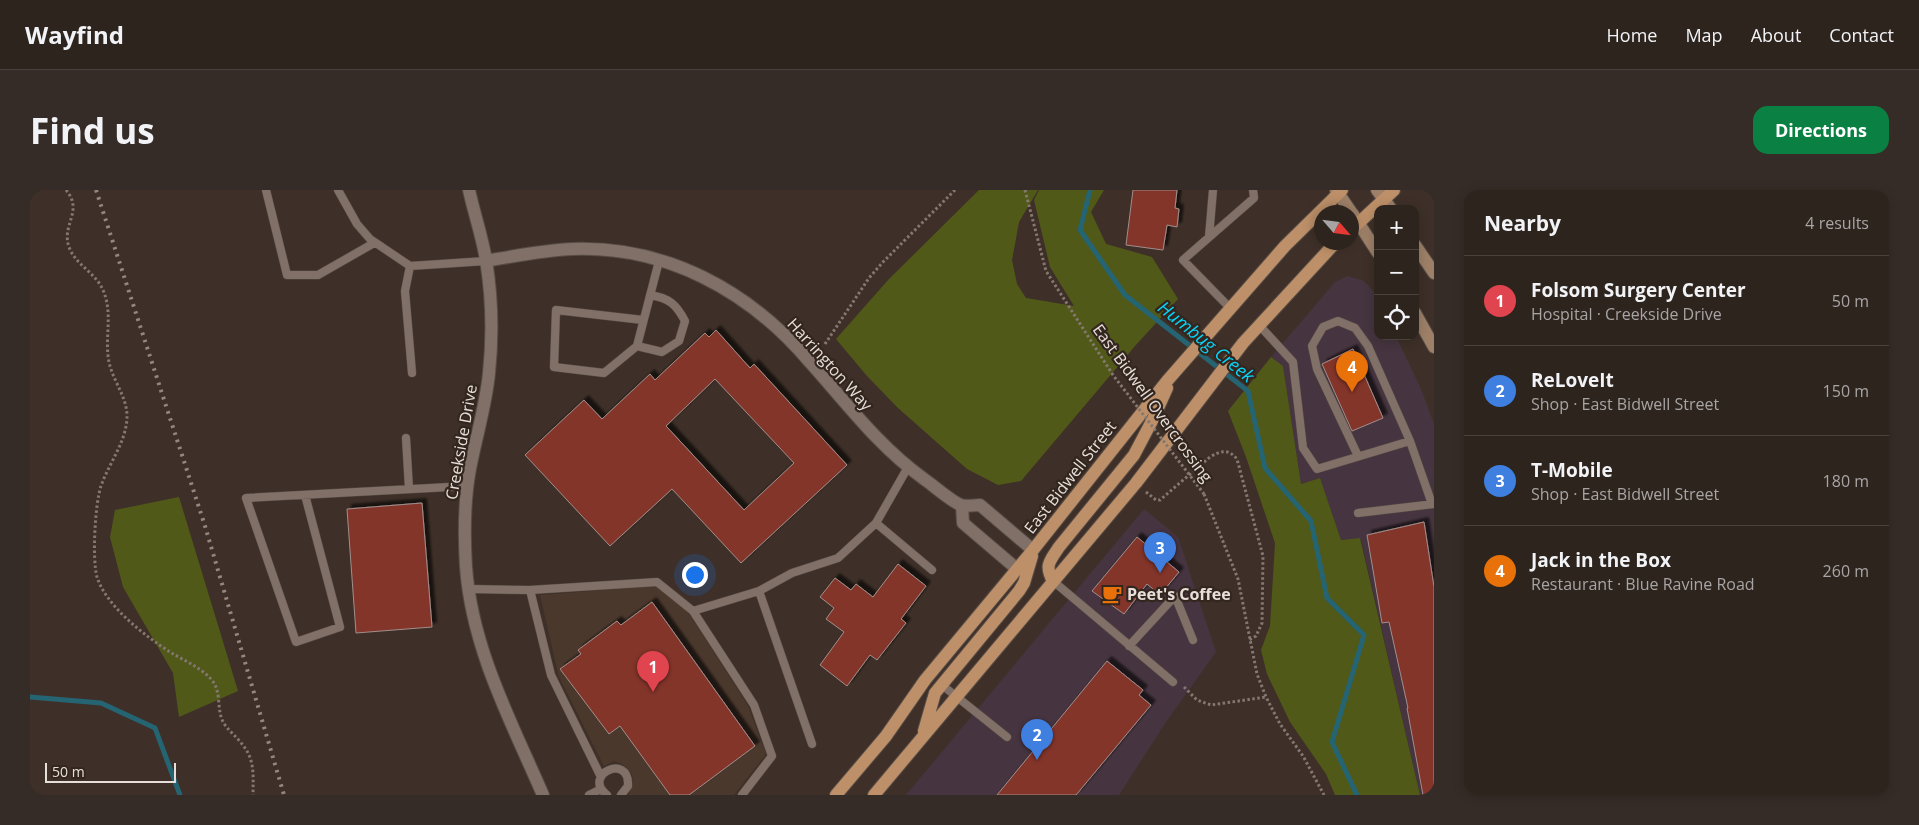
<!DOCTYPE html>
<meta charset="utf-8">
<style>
:root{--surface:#2e241e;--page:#362c27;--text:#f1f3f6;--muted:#a7a4a4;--line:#49413c;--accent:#0b8043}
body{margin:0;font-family:"Open Sans",sans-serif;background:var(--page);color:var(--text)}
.controls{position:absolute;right:15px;top:15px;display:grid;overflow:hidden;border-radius:10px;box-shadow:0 2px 12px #0003}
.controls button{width:45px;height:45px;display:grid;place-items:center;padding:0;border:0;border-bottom:1px solid var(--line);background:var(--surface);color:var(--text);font:25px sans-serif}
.compass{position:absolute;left:1284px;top:15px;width:45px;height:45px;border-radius:50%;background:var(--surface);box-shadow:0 2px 12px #0003;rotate:118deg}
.scale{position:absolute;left:15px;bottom:12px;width:131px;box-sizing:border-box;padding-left:5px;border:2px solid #e8dfda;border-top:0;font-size:14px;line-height:18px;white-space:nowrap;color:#e8dfda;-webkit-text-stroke:4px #33261f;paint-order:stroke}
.you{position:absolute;left:664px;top:384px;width:18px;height:18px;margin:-12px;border:4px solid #fff;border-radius:50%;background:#1a73e8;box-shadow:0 0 0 8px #1a73e833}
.badge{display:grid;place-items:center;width:32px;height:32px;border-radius:50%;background:var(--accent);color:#fff;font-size:16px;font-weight:700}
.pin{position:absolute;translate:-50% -41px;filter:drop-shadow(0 1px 2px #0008)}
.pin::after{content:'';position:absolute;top:26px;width:18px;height:15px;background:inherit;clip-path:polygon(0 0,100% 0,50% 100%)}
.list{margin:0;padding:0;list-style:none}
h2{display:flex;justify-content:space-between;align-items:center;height:65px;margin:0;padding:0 20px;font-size:21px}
h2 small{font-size:16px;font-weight:400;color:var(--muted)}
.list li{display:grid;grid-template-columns:32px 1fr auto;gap:15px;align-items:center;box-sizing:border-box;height:90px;padding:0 20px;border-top:1px solid var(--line)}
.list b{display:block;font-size:19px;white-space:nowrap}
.list p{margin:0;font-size:16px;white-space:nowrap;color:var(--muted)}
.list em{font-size:16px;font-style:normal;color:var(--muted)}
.icon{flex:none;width:28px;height:28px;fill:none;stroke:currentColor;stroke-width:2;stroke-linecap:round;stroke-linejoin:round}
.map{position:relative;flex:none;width:1404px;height:605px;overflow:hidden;border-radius:15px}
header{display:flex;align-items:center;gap:30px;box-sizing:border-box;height:70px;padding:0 25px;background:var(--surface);border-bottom:1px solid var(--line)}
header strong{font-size:24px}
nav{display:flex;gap:28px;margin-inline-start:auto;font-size:18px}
.intro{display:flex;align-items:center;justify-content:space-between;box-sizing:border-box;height:120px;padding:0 30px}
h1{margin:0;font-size:35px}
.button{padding:12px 22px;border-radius:15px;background:var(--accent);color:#fff;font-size:18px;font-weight:700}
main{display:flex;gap:30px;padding:0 30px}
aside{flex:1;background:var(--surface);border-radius:15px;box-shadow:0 2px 12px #0003}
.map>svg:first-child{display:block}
</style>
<header>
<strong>Wayfind</strong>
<nav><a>Home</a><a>Map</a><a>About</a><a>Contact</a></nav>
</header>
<div class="intro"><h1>Find us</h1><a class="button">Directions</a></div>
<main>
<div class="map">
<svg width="1404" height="605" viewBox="0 0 1404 605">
<defs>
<filter id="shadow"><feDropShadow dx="4.5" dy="-4.5" stdDeviation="1" flood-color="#0009"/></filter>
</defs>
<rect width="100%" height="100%" fill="#3e3028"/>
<path fill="#463540" d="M 1318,86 L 1334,91 L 1347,105 L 1348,146 L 1366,146 L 1391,199 L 1404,234 L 1404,605 L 1390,605 L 1331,349 L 1311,350 L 1290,288 L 1271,294 L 1253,176 L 1241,167 L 1305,92 Z
M 1114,319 L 1148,347 L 1186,462 L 1136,532 L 1089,605 L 876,605 Z"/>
<path fill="#4b382d" d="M 626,396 L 657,421 L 669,439 L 718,516 L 736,564 L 704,605 L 598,605 L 603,593 L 602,584 L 592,574 L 584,571 L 574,576 L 529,487 L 510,405 Z"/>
<path fill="#515919" d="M 949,0 L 1008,0 L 989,32 L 982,70 L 987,94 L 996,108 L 1044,116 L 1020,77 L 1004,10 L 1009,0 L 1074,0 L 1061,22 L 1076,54 L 1122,67 L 1148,109 L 1105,156 L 991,291 L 968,295 L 937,279 L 868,218 L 837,186 L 806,149 L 859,89 Z
M 1241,167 L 1253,176 L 1271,294 L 1290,288 L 1311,350 L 1330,348 L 1390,605 L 1305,605 L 1296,584 L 1260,532 L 1237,484 L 1231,460 L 1240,436 L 1245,353 L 1216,267 L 1198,221 Z
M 149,307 L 208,501 L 149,527 L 143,483 L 93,397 L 80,347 L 85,320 Z"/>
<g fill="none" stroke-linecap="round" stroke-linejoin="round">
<path stroke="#256472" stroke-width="5" d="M 1060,0 L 1050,40 L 1095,105 L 1218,201 L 1235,278 L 1281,331 L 1297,408 L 1334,445 L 1302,552 L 1327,605
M 0,507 L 71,513 L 125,538 L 150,605"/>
</g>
<path fill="#84352b" stroke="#a18e8b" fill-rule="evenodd" filter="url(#shadow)" d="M 1103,0 L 1147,0 L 1145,18 L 1149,19 L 1147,37 L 1137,35 L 1133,60 L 1096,55 Z
M 686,140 L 720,178 L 724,174 L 817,275 L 711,373 L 642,299 L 580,356 L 495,265 L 554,210 L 572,229 L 620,184 L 625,190 L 675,143 L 679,147 ZM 685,189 L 764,273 L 714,320 L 636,236 Z
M 1323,159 L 1353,228 L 1322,241 L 1292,174 Z
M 392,313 L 402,437 L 326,443 L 317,319 Z
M 1394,332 L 1404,397 L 1404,605 L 1393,605 L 1377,518 L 1378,518 L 1359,432 L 1352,433 L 1337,345 Z
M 1107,347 L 1149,382 L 1130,405 L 1117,394 L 1094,424 L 1062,401 Z
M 868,374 L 896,396 L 871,429 L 876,433 L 847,470 L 840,465 L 817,496 L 790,475 L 814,442 L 796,429 L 804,418 L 790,407 L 805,388 L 821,400 L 826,394 L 843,407 Z
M 622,412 L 725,556 L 659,605 L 640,605 L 590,536 L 579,544 L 530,479 L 551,464 L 548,460 L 587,431 L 591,435 Z
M 1077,471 L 1113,500 L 1109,505 L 1121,515 L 1046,605 L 967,605 Z"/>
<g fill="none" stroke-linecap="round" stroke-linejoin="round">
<defs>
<path id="lane" d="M 236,0 L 257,85 L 288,85 L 344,53
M 308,0 L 327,34 L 340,49 L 380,76 L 456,71
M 1179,47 L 1183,0
M 380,76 L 375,101 L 382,183
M 620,105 C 639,108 646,114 655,131 L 649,151 L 632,162 L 607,156 L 629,71
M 1200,118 L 1153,70 L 1224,8 L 1223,0
M 1229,135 L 1263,172 L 1273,258 L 1287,279 L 1380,251 L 1338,156 L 1325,138 L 1308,131 L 1293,137 L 1282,156 L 1287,179 L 1328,266
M 607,156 L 574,183 L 524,177 L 526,120 L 613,130
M 376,248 L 379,299
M 1380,251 L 1402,314
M 275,305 L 310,437 L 266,452 L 216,308 L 438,296
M 1328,323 L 1404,314
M 846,333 L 878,277
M 1023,391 L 1143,492
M 439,399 L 500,400 L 627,392 L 663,421 L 724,515 L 742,566 L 712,605
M 500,400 L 521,485 L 571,587
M 729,401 L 762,383 L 808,368 L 846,333 L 902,380
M 663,421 L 729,401 L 782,554
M 1099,456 L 1145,406 L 1163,450
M 912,495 L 977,547
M 559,605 L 571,599
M 577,605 C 551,585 600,562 598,596 L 591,605"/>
<path id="street" d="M 439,0 C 444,23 452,46 456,70 C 462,107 463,145 459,183 C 456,215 446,247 440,279 C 434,311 434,345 436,377 C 442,459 481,531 513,605
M 456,71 C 485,66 514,60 543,59 C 636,56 718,100 778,170 C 816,212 847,255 894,289 C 903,295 922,312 931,315 C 936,317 945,315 950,315 L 1003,360
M 932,316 L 933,333 L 987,379"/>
<path id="secondary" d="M 1306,0 L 1321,22
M 1347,0 L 1361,19
M 1322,23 L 1348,63
M 1385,55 L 1404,83
M 1385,123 L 1404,157"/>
<path id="primary" d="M 1322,39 L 1364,0
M 1023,391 C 1014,375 1020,371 1029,357 L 1104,265 L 1124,227 L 1137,198
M 894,541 L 905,503 L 989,401 L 994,393 L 1002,366
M 806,605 L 856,546 L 895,490 L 1003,360 L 1137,191 L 1255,56 L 1312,0
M 844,605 L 1106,293 L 1213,153 L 1306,52"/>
</defs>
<use href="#lane" stroke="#574c45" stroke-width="9"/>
<use href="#street" stroke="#574c45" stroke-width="14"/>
<use href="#secondary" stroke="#574c45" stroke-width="14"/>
<use href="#primary" stroke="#574c45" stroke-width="14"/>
<path stroke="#847871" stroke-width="3" stroke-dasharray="2.5 2.5" stroke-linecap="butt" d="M 36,0 C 54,21 31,35 39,57 C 45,74 65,83 72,98 C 84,122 74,148 79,172 C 83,191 97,207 97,226 C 97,251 79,273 71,296 C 65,314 62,369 67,387 C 76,416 115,446 140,462 C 153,470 170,477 181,489 C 193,502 185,521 195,535 C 201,543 209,549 215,558 C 225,572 223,588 223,605
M 795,154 L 839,88 L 853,72 L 925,0
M 1116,302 L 1126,310 L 1130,310 L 1180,267 C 1190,261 1198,258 1207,269 L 1233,366 L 1232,433 L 1226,446 L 1219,450
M 1174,304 L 1208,389 L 1227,484 L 1236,507 L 1250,534 L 1273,566 L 1294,605
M 1154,497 L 1167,510 L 1181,515 L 1236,507"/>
<use href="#lane" stroke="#807067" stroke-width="8"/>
<use href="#street" stroke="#807067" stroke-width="12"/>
<use href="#secondary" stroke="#9e8068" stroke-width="12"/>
<use href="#primary" stroke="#bd9069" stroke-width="12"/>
<path stroke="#938881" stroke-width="4" stroke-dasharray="2.5 5" stroke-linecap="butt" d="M 66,0 L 175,336 L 254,605"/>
<path stroke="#847871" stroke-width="3" stroke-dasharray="2.5 2.5" stroke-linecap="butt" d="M 995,0 L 1016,81 L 1083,185 L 1174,304"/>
</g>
<defs>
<symbol id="cafe-bare" viewBox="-9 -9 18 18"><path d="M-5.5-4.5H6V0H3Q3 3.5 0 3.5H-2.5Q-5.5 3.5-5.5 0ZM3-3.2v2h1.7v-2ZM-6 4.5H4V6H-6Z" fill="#e8710a" stroke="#33261f" stroke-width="2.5" paint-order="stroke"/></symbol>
</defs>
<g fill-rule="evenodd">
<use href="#cafe-bare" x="1068" y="390" width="28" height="28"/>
</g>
<g text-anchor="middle" stroke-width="4.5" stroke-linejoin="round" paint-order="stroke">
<g font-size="16" fill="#e8dfda" stroke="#33261f">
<text transform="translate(800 174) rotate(48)" y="6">Harrington Way</text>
<text transform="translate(1123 213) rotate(54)" y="6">East Bidwell Overcrossing</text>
<text transform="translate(431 252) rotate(-80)" y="6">Creekside Drive</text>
<text transform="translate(1040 287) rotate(-52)" y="6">East Bidwell Street</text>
</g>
<g font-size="16" font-weight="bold" fill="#e8dfda" stroke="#33261f" text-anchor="start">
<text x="1097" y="410">Peet's Coffee</text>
</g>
<g font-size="18" font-style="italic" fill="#06d4f7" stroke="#33261f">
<text transform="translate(1176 152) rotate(39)" y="6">Humbug Creek</text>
</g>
</g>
</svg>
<div class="controls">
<button>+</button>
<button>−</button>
<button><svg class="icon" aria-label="locate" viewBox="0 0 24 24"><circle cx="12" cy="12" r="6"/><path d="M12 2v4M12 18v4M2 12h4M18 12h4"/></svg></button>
</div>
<svg class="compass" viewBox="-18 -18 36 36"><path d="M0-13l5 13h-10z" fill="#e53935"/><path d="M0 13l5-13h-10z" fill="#a7a4a4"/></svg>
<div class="scale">50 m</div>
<div class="you"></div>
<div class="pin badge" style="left:623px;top:502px;background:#e0444e">1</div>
<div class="pin badge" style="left:1007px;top:570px;background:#3f7fe0">2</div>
<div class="pin badge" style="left:1130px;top:383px;background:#3f7fe0">3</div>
<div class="pin badge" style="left:1322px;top:202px;background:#e8710a">4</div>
</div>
<aside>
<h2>Nearby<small>4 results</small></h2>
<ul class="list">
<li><span class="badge" style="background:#e0444e">1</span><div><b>Folsom Surgery Center</b><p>Hospital · Creekside Drive</p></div><em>50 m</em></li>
<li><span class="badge" style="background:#3f7fe0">2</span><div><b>ReLoveIt</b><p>Shop · East Bidwell Street</p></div><em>150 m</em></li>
<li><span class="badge" style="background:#3f7fe0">3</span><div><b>T-Mobile</b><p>Shop · East Bidwell Street</p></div><em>180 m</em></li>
<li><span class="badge" style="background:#e8710a">4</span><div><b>Jack in the Box</b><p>Restaurant · Blue Ravine Road</p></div><em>260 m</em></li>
</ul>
</aside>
</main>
